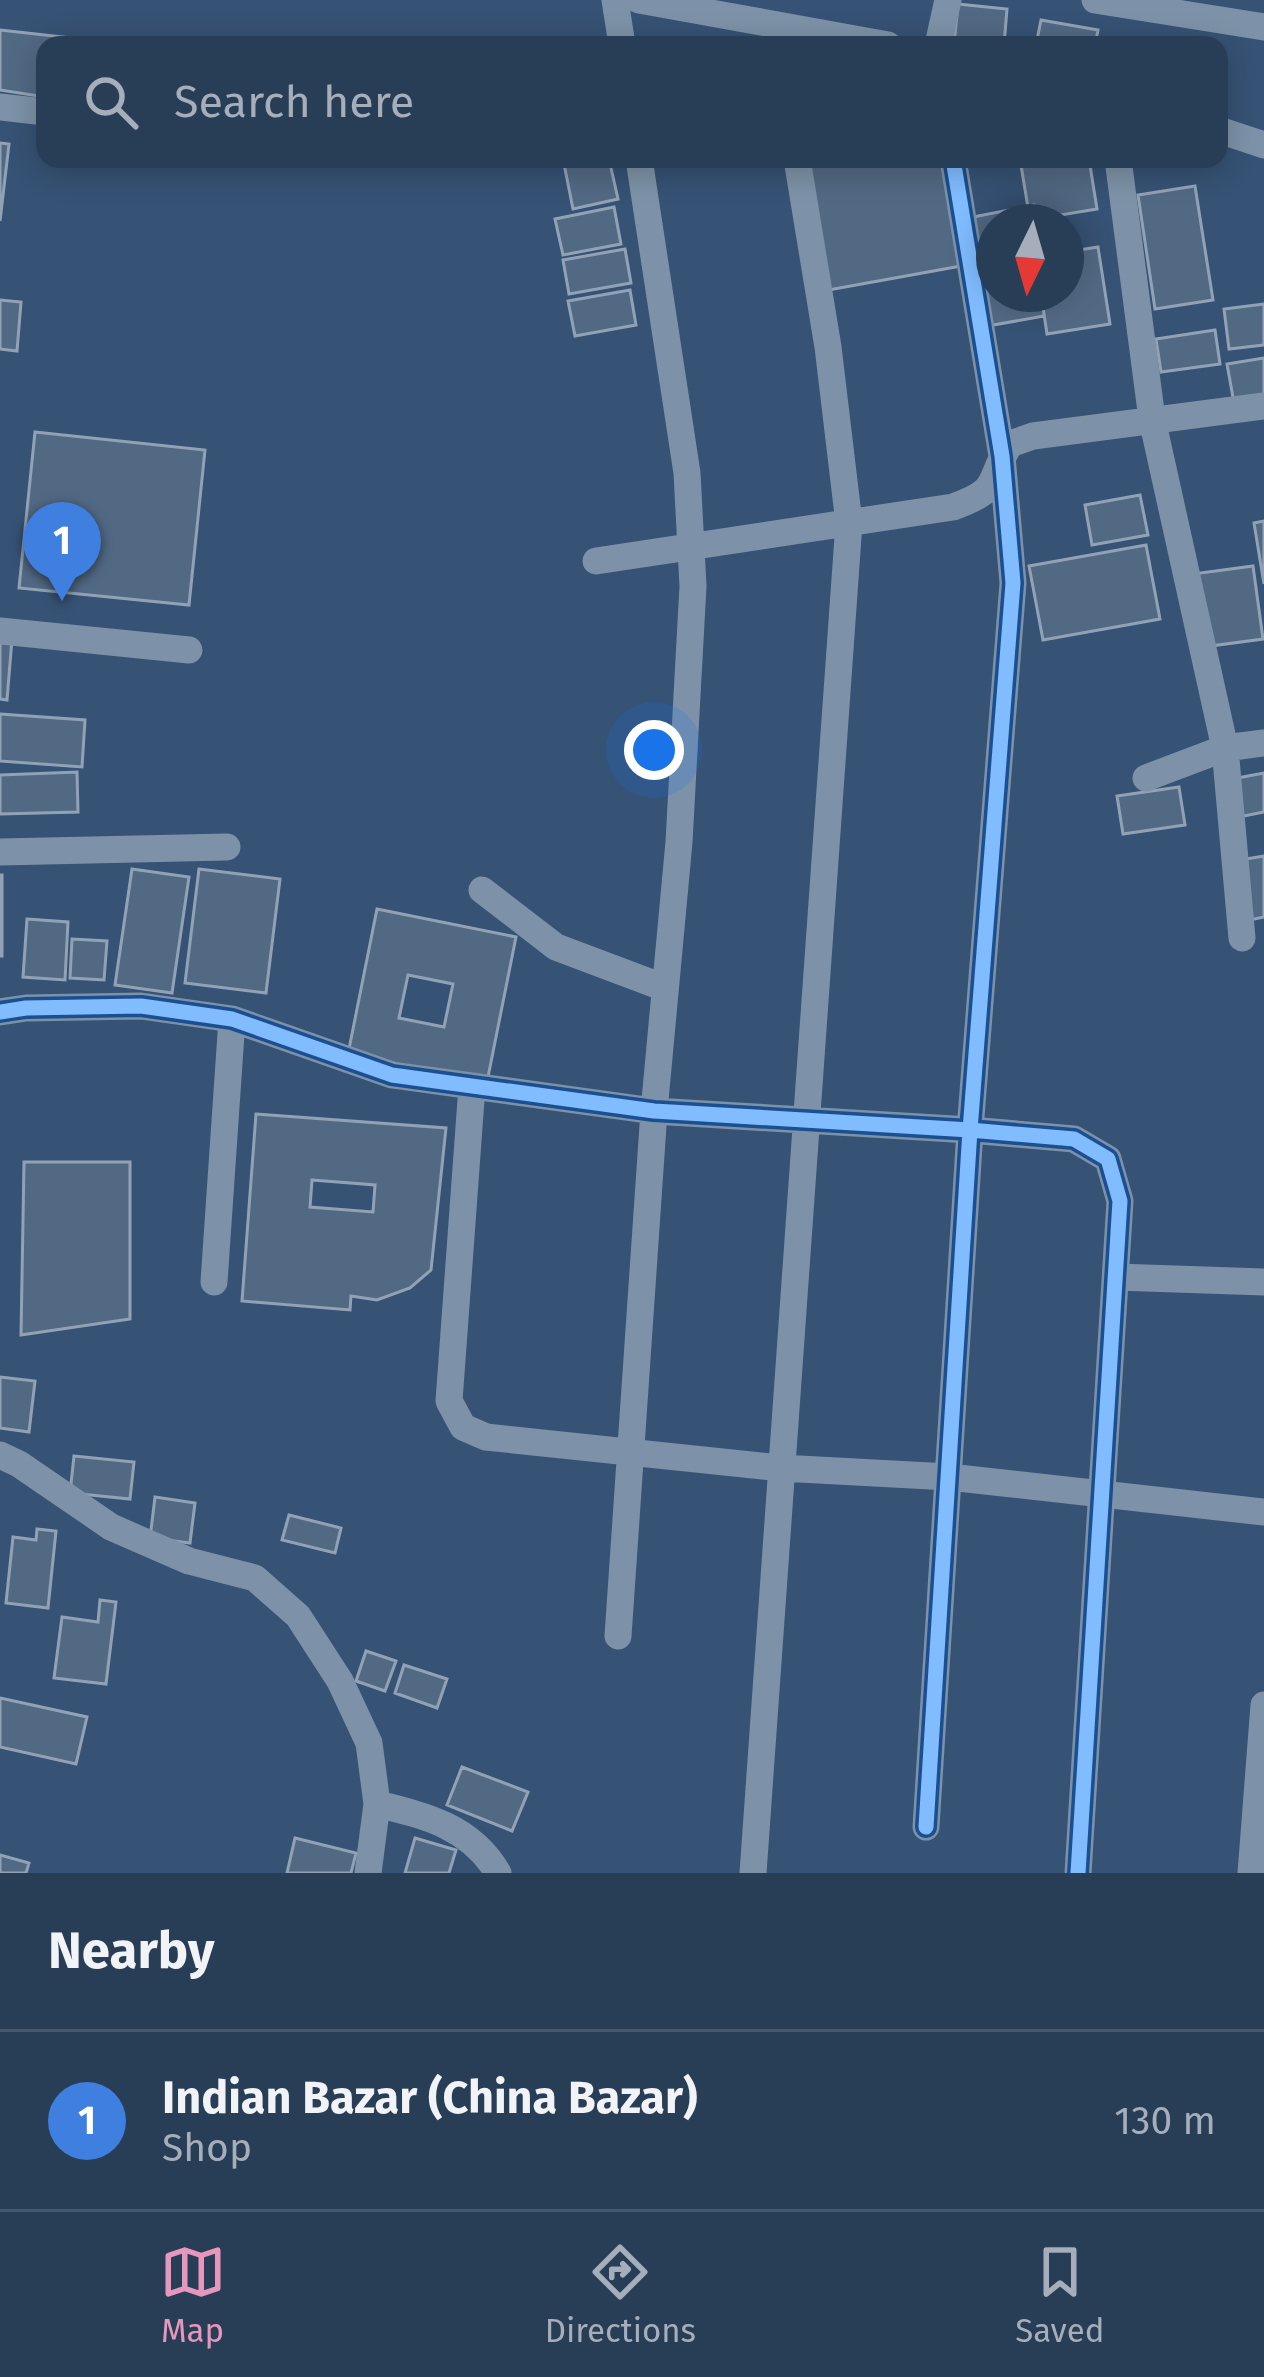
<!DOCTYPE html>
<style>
:root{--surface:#283e57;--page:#344961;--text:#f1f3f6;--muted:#a5aeba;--line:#44576d;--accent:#e797bd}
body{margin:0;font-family:"Fira Sans",sans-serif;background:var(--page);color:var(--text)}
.compass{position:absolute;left:976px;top:204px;width:108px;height:108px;border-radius:50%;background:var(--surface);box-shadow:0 6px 30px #0003;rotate:185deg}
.you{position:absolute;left:654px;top:750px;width:42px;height:42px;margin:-30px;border:9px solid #fff;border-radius:50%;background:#1a73e8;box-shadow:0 0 0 18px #1a73e833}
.badge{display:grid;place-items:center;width:78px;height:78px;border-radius:50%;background:var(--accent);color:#fff;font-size:39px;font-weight:700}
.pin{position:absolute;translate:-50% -99px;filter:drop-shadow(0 3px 6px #0008)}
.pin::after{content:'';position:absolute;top:63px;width:42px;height:36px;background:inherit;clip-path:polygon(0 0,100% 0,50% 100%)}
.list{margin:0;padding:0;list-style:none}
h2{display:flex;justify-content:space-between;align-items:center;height:156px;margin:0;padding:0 48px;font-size:51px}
h2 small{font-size:39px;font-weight:400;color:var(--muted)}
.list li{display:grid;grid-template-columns:78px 1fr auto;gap:36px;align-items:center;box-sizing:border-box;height:180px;padding:0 48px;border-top:3px solid var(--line)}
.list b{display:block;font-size:45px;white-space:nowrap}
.list p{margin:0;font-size:39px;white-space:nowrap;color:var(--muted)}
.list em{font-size:39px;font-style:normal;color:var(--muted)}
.icon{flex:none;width:66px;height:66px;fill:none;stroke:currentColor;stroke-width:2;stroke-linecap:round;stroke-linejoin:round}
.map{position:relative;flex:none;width:1264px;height:1873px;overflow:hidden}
.search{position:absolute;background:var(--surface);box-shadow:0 6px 30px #0003;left:36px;right:36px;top:36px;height:132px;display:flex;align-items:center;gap:30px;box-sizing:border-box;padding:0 42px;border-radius:24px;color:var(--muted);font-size:45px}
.sheet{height:336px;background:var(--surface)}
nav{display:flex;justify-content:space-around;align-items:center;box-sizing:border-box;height:168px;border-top:3px solid var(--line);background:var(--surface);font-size:33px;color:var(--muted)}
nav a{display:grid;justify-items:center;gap:6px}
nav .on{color:var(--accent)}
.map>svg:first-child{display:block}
</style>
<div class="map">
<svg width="1264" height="1873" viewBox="0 0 1264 1873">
<rect width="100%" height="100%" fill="#365274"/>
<path fill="#526984" stroke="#92a2b6" stroke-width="3" fill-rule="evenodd" d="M 958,4 L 1007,9 L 1004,45 L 954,45 Z
M 1041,20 L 1098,30 L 1095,45 L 1036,45 Z
M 0,30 L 81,39 L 80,45 L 45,45 L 45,97 L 0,90 Z
M 0,143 L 9,144 L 0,221 Z
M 563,159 L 609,159 L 618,199 L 573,209 Z
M 801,159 L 941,159 L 961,266 L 823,291 Z
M 1020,159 L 1089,159 L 1097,209 L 1030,220 Z
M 1195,186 L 1213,300 L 1155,309 L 1138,195 Z
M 1034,205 L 1035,222 L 994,222 L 994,294 L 1042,294 L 1044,316 L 982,327 L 963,219 Z
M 614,207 L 621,244 L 563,255 L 555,219 Z
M 1098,247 L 1110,324 L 1047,334 L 1041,294 L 1066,294 L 1066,252 Z
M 625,249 L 631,283 L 569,294 L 563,260 Z
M 630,290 L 636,325 L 575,336 L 568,301 Z
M 0,300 L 21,302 L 17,351 L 0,349 Z
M 1264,304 L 1264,345 L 1229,349 L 1224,309 Z
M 1215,330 L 1220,364 L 1161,372 L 1156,339 Z
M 1264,358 L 1264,398 L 1234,403 L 1227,364 Z
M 35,432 L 205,450 L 189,605 L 19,588 Z
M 1140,495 L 1148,535 L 1092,545 L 1085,505 Z
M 1264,521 L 1264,584 L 1254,523 Z
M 1146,545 L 1160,619 L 1043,640 L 1029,566 Z
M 1253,566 L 1263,639 L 1203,647 L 1193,574 Z
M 0,638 L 12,639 L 7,700 L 0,699 Z
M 0,714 L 85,720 L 82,767 L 0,761 Z
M 77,772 L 78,812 L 0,814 L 0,775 Z
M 1264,773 L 1264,812 L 1239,817 L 1232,779 Z
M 1179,787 L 1185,825 L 1123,834 L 1117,796 Z
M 1264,856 L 1264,917 L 1250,920 L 1240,860 Z
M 132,869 L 189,877 L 172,993 L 115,985 Z
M 199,869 L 280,879 L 266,993 L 185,983 Z
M 0,875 L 2,875 L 2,956 L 0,956 Z
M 377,909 L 516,937 L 487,1082 L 348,1054 ZM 408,975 L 453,984 L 444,1027 L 399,1018 Z
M 27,919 L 68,922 L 65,980 L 23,977 Z
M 72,939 L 107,941 L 104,980 L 70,978 Z
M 256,1114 L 446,1128 L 431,1270 L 410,1288 L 377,1300 L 351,1296 L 350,1310 L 242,1301 ZM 312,1180 L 375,1185 L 373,1212 L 310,1207 Z
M 24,1162 L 130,1162 L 130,1319 L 21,1335 Z
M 0,1377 L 35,1381 L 29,1432 L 0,1428 Z
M 74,1456 L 134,1462 L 130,1499 L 70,1493 Z
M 155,1497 L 195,1503 L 190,1543 L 150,1538 Z
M 289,1515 L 341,1528 L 335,1553 L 282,1540 Z
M 37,1529 L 56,1531 L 48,1608 L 6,1603 L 13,1537 L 36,1540 Z
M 100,1600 L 116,1602 L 106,1684 L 54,1678 L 62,1617 L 98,1622 Z
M 366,1651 L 396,1661 L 385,1691 L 356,1681 Z
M 404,1665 L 447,1679 L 437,1708 L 395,1693 Z
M 0,1698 L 87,1717 L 76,1764 L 0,1747 Z
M 462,1767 L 528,1792 L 512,1831 L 447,1805 Z
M 295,1838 L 356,1853 L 351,1873 L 287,1873 Z
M 415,1838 L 456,1850 L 449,1873 L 405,1873 Z
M 0,1855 L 29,1863 L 26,1873 L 0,1873 Z"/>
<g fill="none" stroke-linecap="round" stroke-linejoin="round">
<path stroke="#7d92a8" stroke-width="27" d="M 615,0 L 622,45
M 639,0 L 888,45
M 1095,0 L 1264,27
M 938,45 L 948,0
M 0,107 L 45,112
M 1219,130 L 1264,145
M 1118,159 L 1152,419 L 1225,748 L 1242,938
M 596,561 L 953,507 C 1003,489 986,482 1010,444 L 1033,436 L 1264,406
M 0,631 L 189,650
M 1146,778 L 1225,748 L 1264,743
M 0,852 L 227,847
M 482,890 L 556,947 L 665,988
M 0,1012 L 26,1008 L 141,1006 L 232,1019 L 392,1075 L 654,1111 L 970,1130 L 1013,583 L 1002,456 L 953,159
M 472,1086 L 449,1401 L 463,1427 L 486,1437 L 781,1468 L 949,1477 L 1264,1512
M 1116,1277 L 1264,1282
M 214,1282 L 232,1019
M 0,1455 L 19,1464 L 111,1527 L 189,1561 L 255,1578 L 298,1616 L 340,1681 L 369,1743 L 377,1804 L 368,1873
M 618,1636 L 654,1111 L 679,842 L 693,586 L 687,473 L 639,159
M 377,1804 C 427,1816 471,1827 498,1873
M 926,1827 L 970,1130 L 1074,1139 L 1108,1159 L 1120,1201 L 1078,1873
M 753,1873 L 849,523 L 828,347 L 797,159
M 1251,1873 L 1264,1705"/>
<defs>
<path id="cycleway" d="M 0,1012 L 26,1008 L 141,1006 L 232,1019 L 392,1075 L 654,1111 L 970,1130 L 1013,583 L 1002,456 L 953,159
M 926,1827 L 970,1130 L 1074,1139 L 1108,1159 L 1120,1201 L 1078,1873"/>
</defs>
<use href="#cycleway" stroke="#1b4f8f" stroke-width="22"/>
<use href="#cycleway" stroke="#80bcff" stroke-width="15"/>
</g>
</svg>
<svg class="compass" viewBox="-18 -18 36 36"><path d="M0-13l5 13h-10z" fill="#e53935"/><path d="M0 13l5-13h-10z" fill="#a5aeba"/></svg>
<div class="you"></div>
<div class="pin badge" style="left:62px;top:601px;background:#3f7fe0">1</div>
<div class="search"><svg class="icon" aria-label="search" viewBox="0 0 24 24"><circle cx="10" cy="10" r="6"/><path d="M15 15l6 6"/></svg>Search here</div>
</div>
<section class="sheet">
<h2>Nearby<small></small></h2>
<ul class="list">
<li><span class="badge" style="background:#3f7fe0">1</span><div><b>Indian Bazar (China Bazar)</b><p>Shop</p></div><em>130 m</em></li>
</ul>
</section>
<nav>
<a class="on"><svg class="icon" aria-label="map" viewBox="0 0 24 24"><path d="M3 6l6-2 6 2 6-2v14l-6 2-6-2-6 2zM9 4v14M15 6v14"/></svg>Map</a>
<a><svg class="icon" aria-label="directions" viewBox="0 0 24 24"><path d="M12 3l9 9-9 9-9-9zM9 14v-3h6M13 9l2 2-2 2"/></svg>Directions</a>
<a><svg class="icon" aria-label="saved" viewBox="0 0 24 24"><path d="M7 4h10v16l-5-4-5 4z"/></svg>Saved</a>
</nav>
